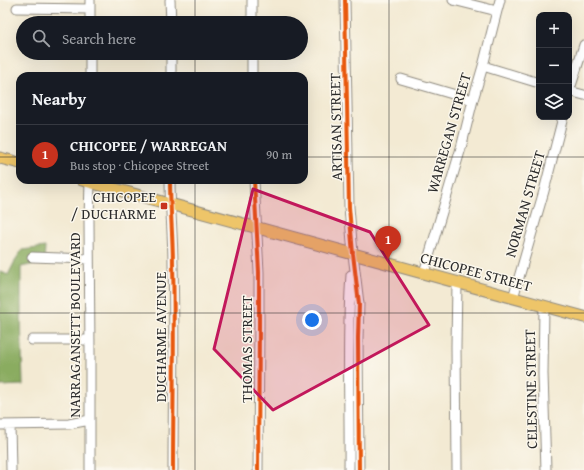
<!DOCTYPE html>
<meta charset="utf-8">
<style>
:root{--surface:#171b24;--page:#20242c;--text:#f1f3f6;--muted:#9ea1a6;--line:#363941;--accent:#c8321e}
body{margin:0;font-family:"Gentium Book Plus",serif;background:var(--page);color:var(--text)}
.controls{position:absolute;right:12px;top:12px;display:grid;overflow:hidden;border-radius:8px;box-shadow:0 4px 16px #0002}
.controls button{width:36px;height:36px;display:grid;place-items:center;padding:0;border:0;border-bottom:1px solid var(--line);background:var(--surface);color:var(--text);font:20px sans-serif}
.you{position:absolute;left:312px;top:320px;width:14px;height:14px;margin:-10px;border:3px solid #fff;border-radius:50%;background:#1a73e8;box-shadow:0 0 0 6px #1a73e833}
.badge{display:grid;place-items:center;width:26px;height:26px;border-radius:50%;background:var(--accent);color:#fff;font-size:13px;font-weight:700}
.pin{position:absolute;translate:-50% -33px;filter:drop-shadow(0 1px 2px #0008)}
.pin::after{content:'';position:absolute;top:21px;width:14px;height:12px;background:inherit;clip-path:polygon(0 0,100% 0,50% 100%)}
.list{margin:0;padding:0;list-style:none}
h2{display:flex;justify-content:space-between;align-items:center;height:52px;margin:0;padding:0 16px;font-size:17px}
h2 small{font-size:13px;font-weight:400;color:var(--muted)}
.list li{display:grid;grid-template-columns:26px 1fr auto;gap:12px;align-items:center;box-sizing:border-box;height:60px;padding:0 16px;border-top:1px solid var(--line)}
.list b{display:block;font-size:15px;white-space:nowrap}
.list p{margin:0;font-size:13px;white-space:nowrap;color:var(--muted)}
.list em{font-size:13px;font-style:normal;color:var(--muted)}
.icon{flex:none;width:22px;height:22px;fill:none;stroke:currentColor;stroke-width:2;stroke-linecap:round;stroke-linejoin:round}
.map{position:relative;flex:none;width:584px;height:470px;overflow:hidden}
.search{position:absolute;background:var(--surface);box-shadow:0 4px 16px #0002;left:16px;top:16px;width:292px;height:44px;display:flex;align-items:center;gap:10px;box-sizing:border-box;padding:0 14px;border-radius:22px;color:var(--muted);font-size:15px}
.panel{position:absolute;background:var(--surface);box-shadow:0 4px 16px #0002;left:16px;top:72px;width:292px;height:112px;border-radius:12px}
.map>svg:first-child{display:block}
</style>
<div class="map">
<svg width="584" height="470" viewBox="0 0 584 470">
<rect width="100%" height="100%" fill="#fbf7ec"/>
<filter id="ink" filterUnits="userSpaceOnUse"><feTurbulence type="fractalNoise" baseFrequency=".025" numOctaves="2"/><feDisplacementMap in="SourceGraphic" scale="8" xChannelSelector="R" yChannelSelector="G"/><feConvolveMatrix kernelMatrix="1 2 1 2 8 2 1 2 1" color-interpolation-filters="sRGB"/></filter>
<filter id="wash" filterUnits="userSpaceOnUse"><feTurbulence type="fractalNoise" baseFrequency=".012" numOctaves="4" result="noise"/><feDisplacementMap in="SourceGraphic" scale="16" xChannelSelector="R" yChannelSelector="G"/><feGaussianBlur stdDeviation="0.9" result="paint"/><feColorMatrix in="noise" values="0 0 0 0 0 0 0 0 0 0 0 0 0 0 0 0 0 1.4 0 .05"/><feComposite in="paint" operator="in"/></filter>
<g filter="url(#wash)">
<rect width="100%" height="100%" fill="#f3ead3"/>
<path fill="#8aac60" stroke="#5a6c46" d="M 45,247 L 44,262 L 21,267 L 21,313 L 23,385 L 0,386 L 0,271 L 8,275 L 16,259 L 22,250 Z"/>
</g>
<g filter="url(#ink)">
<g fill="none" stroke-linecap="round" stroke-linejoin="round">
<defs>
<path id="minor" d="M 170,0 L 171,23
M 252,0 L 252,23
M 345,0 L 349,207 L 353,254 L 359,304 L 358,338 L 359,470
M 453,0 L 497,11
M 17,8 L 90,9
M 90,23 L 90,0
M 171,53 L 171,76
M 483,66 L 539,83
M 90,76 L 90,53
M 252,76 L 252,53
M 401,79 L 473,100
M 569,91 L 584,95
M 569,92 L 584,45
M 170,180 C 170,209 173,237 173,265 C 175,334 173,402 173,470
M 254,180 L 259,272 L 259,325 L 258,470
M 32,257 L 89,259
M 424,273 L 461,148 L 473,100 L 483,66 L 497,11 L 500,0
M 457,283 L 456,346 L 457,470
M 513,298 L 544,191 L 563,117
M 544,307 L 543,374 L 546,470
M 32,340 L 90,340
M 0,425 L 69,424 L 90,420
M 10,425 L 11,470
M 90,470 L 90,352 L 89,221 L 90,180
M 349,470 C 350,405 346,340 351,275"/>
<path id="major" d="M 0,158 L 20,163
M 82,180 L 584,317"/>
</defs>
<use href="#minor" stroke="#8f8a7f" stroke-width="11"/>
<use href="#major" stroke="#8f8a7f" stroke-width="13"/>
<use href="#minor" stroke="#fff" stroke-width="9"/>
<use href="#major" stroke="#eec569" stroke-width="11"/>
<defs>
<path id="cycleway" d="M 345,0 L 349,207 L 353,254 L 359,304 L 358,338 L 359,470
M 170,180 C 170,209 173,237 173,265 C 175,334 173,402 173,470
M 254,180 L 259,272 L 259,325 L 258,470"/>
</defs>
<use href="#cycleway" stroke="#fbf7ec" stroke-width="6"/>
<use href="#cycleway" stroke="#e8590c" stroke-width="4"/>
</g>
</g>
<path fill="#c2185b" fill-opacity="0.2" stroke="#c2185b" stroke-width="3" stroke-linejoin="round" d="M 253,189 L 370,232 L 429,325 L 273,410 L 214,349 Z"/>
<path fill="none" stroke="#2b2b2b" stroke-width="1" stroke-opacity="0.55" d="M 195,0 L 195,23M 389,0 L 389,470M 195,53 L 195,76M 0,157 L 20,157M 304,157 L 584,157M 195,180 L 195,470M 0,313 L 584,313"/>
<rect fill="#c8321e" stroke="#fbf7ec" stroke-width="1.5" x="160" y="202" width="8" height="8" rx="2"/>
<g text-anchor="middle" stroke-width="3" stroke-linejoin="round" paint-order="stroke">
<g font-size="15" fill="#2b2b2b" stroke="#fbf7ec">
<text transform="translate(336 127) rotate(-91)" y="5">ARTISAN STREET</text>
<text transform="translate(449 133) rotate(-74)" y="5">WARREGAN STREET</text>
<text transform="translate(525 204) rotate(-74)" y="5">NORMAN STREET</text>
<text transform="translate(476 272) rotate(15)" y="5">CHICOPEE STREET</text>
<text transform="translate(75 325) rotate(-90)" y="5">NARRAGANSETT BOULEVARD</text>
<text transform="translate(161 337) rotate(-90)" y="5">DUCHARME AVENUE</text>
<text transform="translate(247 349) rotate(-90)" y="5">THOMAS STREET</text>
<text transform="translate(531 389) rotate(-91)" y="5">CELESTINE STREET</text>
</g>
<g font-size="15" fill="#2b2b2b" stroke="#fbf7ec" text-anchor="end">
<text x="156" y="202">CHICOPEE<tspan x="156" dy="17">/ DUCHARME</tspan></text>
</g>
</g>
</svg>
<div class="controls">
<button>+</button>
<button>−</button>
<button><svg class="icon" aria-label="layers" viewBox="0 0 24 24"><path d="M12 4l9 5-9 5-9-5zM3 14l9 5 9-5"/></svg></button>
</div>
<div class="you"></div>
<div class="pin badge" style="left:388px;top:259px">1</div>
<div class="search"><svg class="icon" aria-label="search" viewBox="0 0 24 24"><circle cx="10" cy="10" r="6"/><path d="M15 15l6 6"/></svg>Search here</div>
<section class="panel">
<h2>Nearby<small></small></h2>
<ul class="list">
<li><span class="badge">1</span><div><b>CHICOPEE / WARREGAN</b><p>Bus stop · Chicopee Street</p></div><em>90 m</em></li>
</ul>
</section>
</div>
